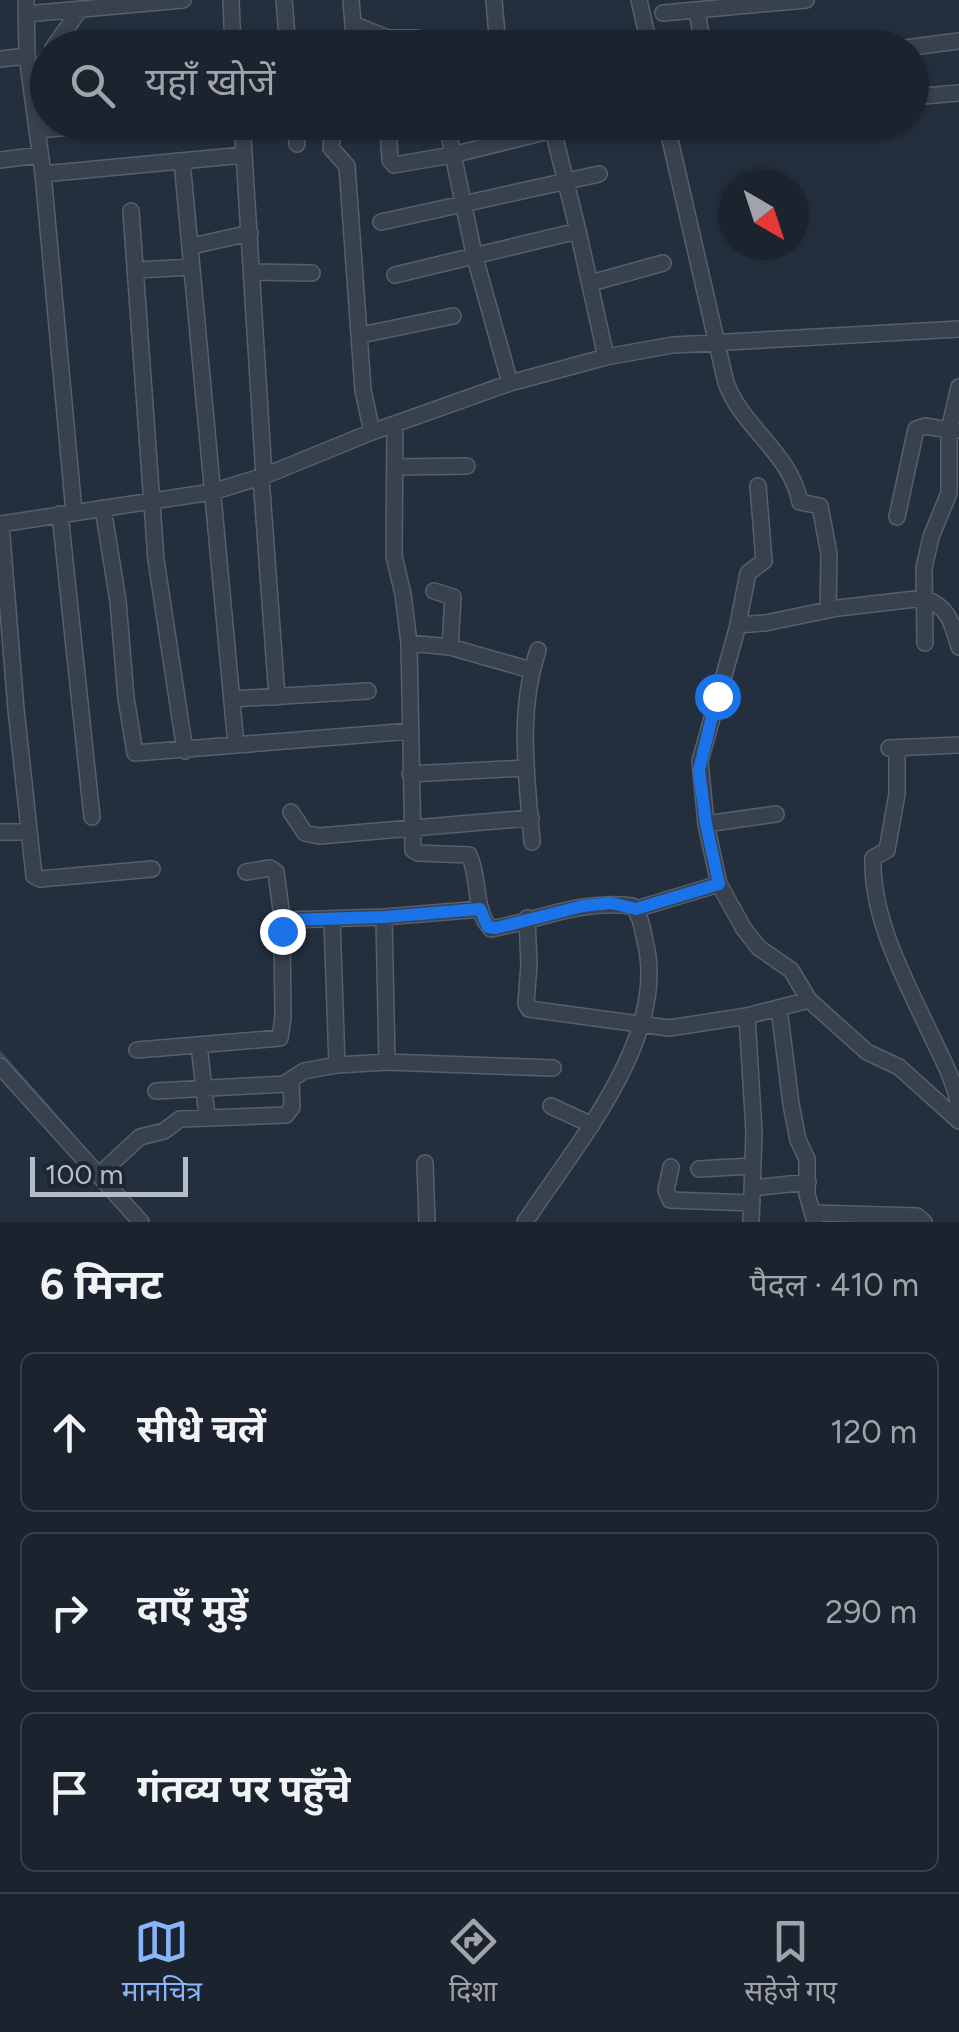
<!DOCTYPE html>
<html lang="hi">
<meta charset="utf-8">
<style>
:root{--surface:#1b232e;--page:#242b36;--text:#f1f3f6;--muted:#a0a4aa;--line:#39404a;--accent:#8ab4f8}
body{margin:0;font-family:Figtree,"Noto Sans Devanagari",sans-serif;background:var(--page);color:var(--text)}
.compass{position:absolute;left:719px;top:170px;width:90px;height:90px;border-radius:50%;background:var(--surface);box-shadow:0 2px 8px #0004;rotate:141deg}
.scale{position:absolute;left:30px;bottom:25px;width:158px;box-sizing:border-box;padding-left:10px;border:5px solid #b4bcc9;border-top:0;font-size:28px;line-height:35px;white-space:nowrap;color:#b4bcc9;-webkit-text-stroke:8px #1d2633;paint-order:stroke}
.stop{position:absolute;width:30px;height:30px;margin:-22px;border:8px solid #1a73e8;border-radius:50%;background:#fff}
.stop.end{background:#1a73e8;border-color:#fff;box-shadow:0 2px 10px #0008}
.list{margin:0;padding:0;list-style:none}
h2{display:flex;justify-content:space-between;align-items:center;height:130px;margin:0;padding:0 40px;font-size:42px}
h2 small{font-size:32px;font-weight:400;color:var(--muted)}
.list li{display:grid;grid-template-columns:65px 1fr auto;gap:30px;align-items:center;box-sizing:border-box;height:160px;margin:0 20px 20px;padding:0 20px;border:2px solid var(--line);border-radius:15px}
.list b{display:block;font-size:38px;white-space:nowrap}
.list em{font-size:32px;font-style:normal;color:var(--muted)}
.icon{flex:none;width:55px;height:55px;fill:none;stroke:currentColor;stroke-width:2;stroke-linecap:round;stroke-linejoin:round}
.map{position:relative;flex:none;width:959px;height:1222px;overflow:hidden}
.search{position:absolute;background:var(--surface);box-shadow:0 2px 8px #0004;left:30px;right:30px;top:30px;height:110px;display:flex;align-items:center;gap:25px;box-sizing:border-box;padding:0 35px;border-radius:55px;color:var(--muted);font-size:38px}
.sheet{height:670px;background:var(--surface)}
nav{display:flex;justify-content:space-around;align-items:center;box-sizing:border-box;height:140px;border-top:2px solid var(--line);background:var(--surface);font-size:28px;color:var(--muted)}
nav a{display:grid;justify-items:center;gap:5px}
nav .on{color:var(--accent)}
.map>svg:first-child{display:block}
</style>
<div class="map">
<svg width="959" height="1222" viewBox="0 0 959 1222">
<rect width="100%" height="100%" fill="#242f3e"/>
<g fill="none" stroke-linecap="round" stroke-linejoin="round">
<path stroke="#394c67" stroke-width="4" d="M 0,1053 L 73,1136"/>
<defs>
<path id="minor" d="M 26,0 L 27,56 L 43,174 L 74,512
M 231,0 L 233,48
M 284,0 L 288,48
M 351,0 L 355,48
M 494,0 L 498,48
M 639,0 L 650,48
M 697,10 L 703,48
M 663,13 L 806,0
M 26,14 L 183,0
M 353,24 L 388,38 L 417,38 L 422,48
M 53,48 L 80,9
M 905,48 L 959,41
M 0,59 L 27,56
M 31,70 L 40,67 L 48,57
M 912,97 L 959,93
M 242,122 L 264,476
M 295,122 L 297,144
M 334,122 L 331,148 L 347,166 L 363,390 L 372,432
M 666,122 L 726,383 C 743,428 791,454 800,502 L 820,506 L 829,554 L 828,609
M 388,124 L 390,160 L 394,165 L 452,155 L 553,130 L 620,122
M 447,126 L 474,254 L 510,383
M 38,130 L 126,122
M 0,160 L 40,155
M 182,161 L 236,745
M 43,174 L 244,155
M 131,211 L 156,560 L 185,751
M 381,222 L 599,174
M 578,231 L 606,357
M 192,246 L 250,233
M 136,270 L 192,267
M 252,272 L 312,273
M 395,275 L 578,231 L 553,130
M 591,283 L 663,263
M 361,335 L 453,316
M 395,424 L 394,556 L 403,594 L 409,643 L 413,850 L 418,853 L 469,855 C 480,877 473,910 491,929 C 539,920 582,899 632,906 C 641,915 642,928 645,941 C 670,1037 574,1147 525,1222
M 397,467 L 467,466
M 261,477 L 277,697
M 758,486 L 764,561 L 748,573 L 737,629 L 700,761 L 706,824 L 719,884 L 744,929 L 759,948 L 791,970 L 809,1000
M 103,508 L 118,601 L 126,698 L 135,753 L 411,731
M 60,514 L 92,817
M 897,517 L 916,429 L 925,426 L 955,431
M 0,524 L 212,492 L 264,476 L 372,432 L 510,383 L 606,357 L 673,345 L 959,329
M 1,524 L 16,709 L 34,876 L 40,879 L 152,869
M 434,591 L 453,597 L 450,647
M 738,625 L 765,623 L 838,608 L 924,598 C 949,607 952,623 959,647
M 409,643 L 450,647 L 531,670
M 925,643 L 924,568 L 931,537 L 949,493 L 949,430 L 959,387
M 232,699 L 368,691
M 889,748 L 959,745
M 897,748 L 897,794 L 887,850 L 873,858 C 871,919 906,981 931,1035 C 942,1058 955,1082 959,1107
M 410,774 L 526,768
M 291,812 L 305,833 L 319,836 L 531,818
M 706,824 L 776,814
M 0,832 L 28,832
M 532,842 C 527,777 517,713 538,650
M 246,872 L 270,868 L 276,872 L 283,925
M 636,909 L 719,884
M 384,917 L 387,1062
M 527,918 L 529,964 L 526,1004 L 529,1009 L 669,1028 L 747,1016 L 809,1000 L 867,1052 L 899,1067 L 959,1121
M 332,919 L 337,1065
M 779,1008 L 791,1104 L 798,1140 L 807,1159 L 807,1194 L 815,1222
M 747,1016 L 754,1132 L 751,1222
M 199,1045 L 207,1116
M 137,1050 L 280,1038 L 283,1017 L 282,931 L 288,920 L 384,917 L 481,909
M 0,1066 L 141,1222
M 156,1091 L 284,1084 L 304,1071 L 337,1065 L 387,1062 L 553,1068
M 551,1106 L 592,1125
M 425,1163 L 427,1222
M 671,1167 L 666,1190 L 670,1200 L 752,1203
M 699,1169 L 752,1166
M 99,1175 L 140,1137 L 164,1131 L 180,1119 L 286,1115 L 292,1107 L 291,1080
M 753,1188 L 808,1182
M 814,1213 L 917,1216 L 924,1222"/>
</defs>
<use href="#minor" stroke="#565f6c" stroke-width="18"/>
<use href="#minor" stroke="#38414e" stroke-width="15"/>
</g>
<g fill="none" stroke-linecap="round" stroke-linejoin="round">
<path stroke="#1a73e8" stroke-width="12" d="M 282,931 L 288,920 L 384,917 L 480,909 L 488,927 L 496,928 L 583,906 L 611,903 L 636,909 L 719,884 L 706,824 L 699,770 L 717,696"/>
</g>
</svg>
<svg class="compass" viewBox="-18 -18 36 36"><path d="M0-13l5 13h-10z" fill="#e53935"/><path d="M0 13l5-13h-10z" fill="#a0a4aa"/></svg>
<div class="scale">100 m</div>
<div class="stop" style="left:717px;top:696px"></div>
<div class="stop end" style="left:282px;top:931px"></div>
<div class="search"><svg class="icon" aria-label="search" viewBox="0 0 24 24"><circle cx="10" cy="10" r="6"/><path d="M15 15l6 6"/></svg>यहाँ खोजें</div>
</div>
<section class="sheet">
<h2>6 मिनट<small>पैदल · 410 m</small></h2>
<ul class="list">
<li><svg class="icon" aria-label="ahead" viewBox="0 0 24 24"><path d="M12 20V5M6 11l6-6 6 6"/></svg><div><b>सीधे चलें</b></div><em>120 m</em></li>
<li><svg class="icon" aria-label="right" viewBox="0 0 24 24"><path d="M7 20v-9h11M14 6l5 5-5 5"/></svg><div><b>दाएँ मुड़ें</b></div><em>290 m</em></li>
<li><svg class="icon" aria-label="arrive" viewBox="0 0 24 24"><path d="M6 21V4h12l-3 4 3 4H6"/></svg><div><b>गंतव्य पर पहुँचे</b></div></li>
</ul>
</section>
<nav>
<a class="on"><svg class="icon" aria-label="map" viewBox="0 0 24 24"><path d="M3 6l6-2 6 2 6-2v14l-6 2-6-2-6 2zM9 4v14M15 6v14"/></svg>मानचित्र</a>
<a><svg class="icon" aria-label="directions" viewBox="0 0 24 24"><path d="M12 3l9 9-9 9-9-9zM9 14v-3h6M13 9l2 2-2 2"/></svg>दिशा</a>
<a><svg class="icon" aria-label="saved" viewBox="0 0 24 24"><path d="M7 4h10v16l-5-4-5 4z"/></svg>सहेजे गए</a>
</nav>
